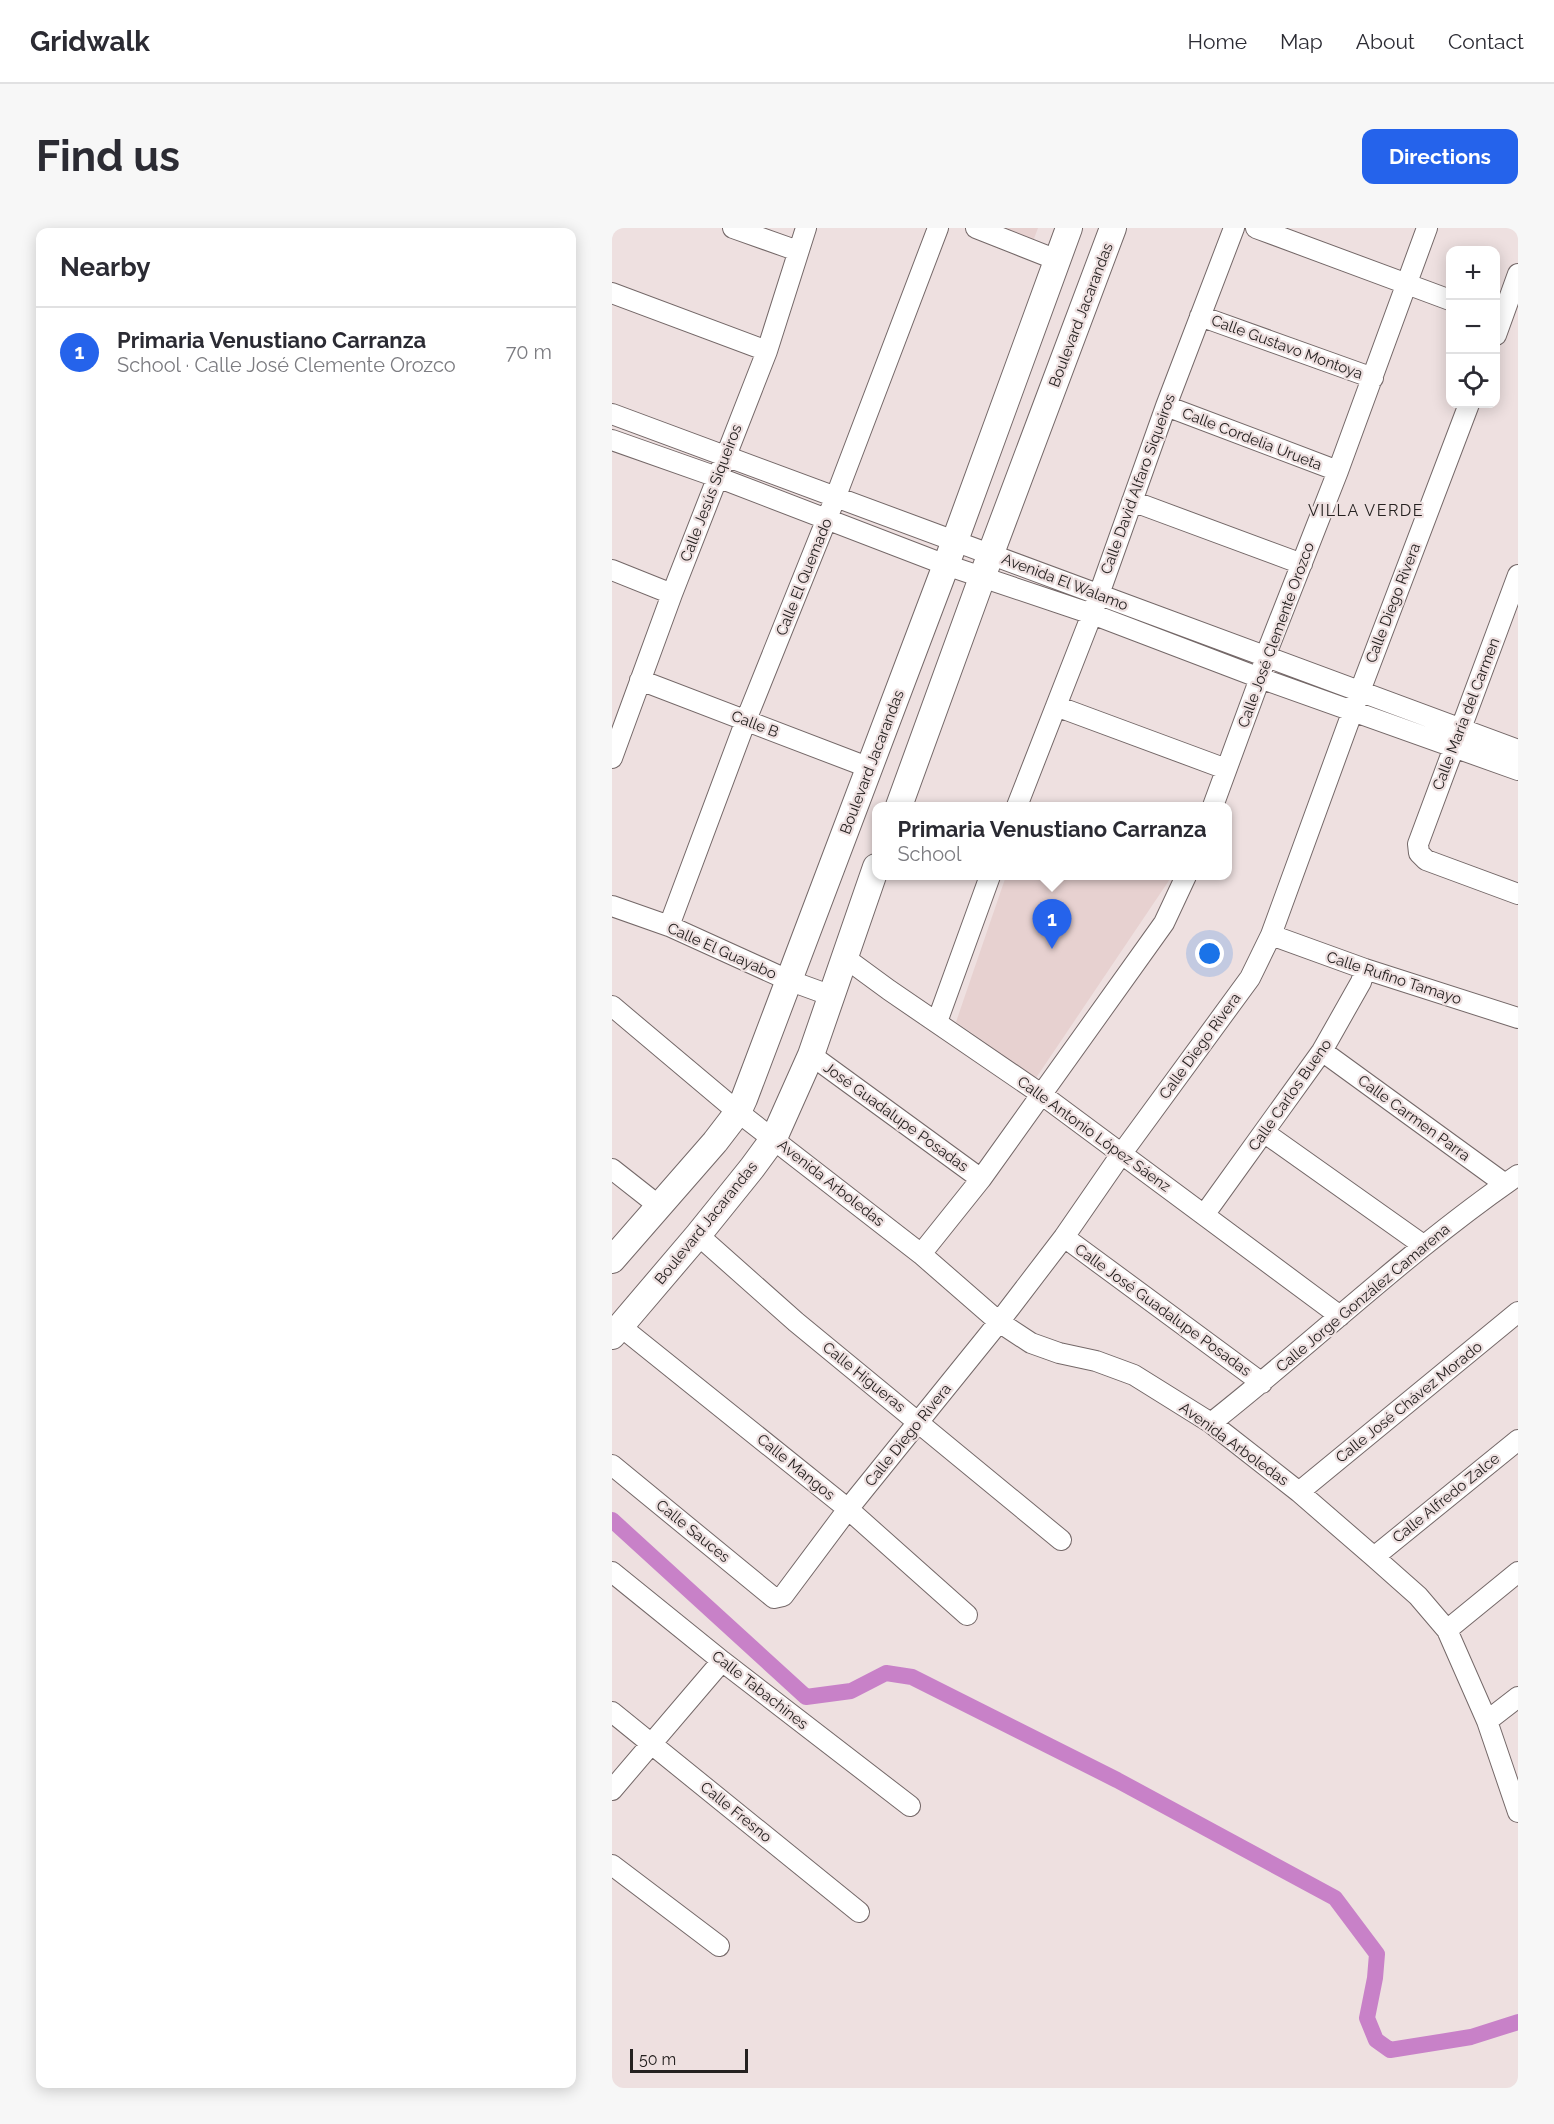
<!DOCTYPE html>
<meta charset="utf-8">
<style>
:root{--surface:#fff;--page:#f7f7f7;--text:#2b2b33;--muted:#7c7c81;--line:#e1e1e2;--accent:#2563eb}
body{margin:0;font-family:Raleway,sans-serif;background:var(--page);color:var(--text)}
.controls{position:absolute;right:18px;top:18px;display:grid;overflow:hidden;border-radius:12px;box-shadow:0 3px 15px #0003}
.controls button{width:54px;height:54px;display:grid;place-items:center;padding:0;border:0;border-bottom:2px solid var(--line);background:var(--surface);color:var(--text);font:30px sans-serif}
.scale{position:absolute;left:18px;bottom:15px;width:118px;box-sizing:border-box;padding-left:6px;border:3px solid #252120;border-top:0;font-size:16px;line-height:21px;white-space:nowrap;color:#252120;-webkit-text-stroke:4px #eee0e0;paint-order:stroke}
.you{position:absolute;left:598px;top:726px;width:21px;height:21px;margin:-15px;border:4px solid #fff;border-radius:50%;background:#1a73e8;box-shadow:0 0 0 9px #1a73e833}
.badge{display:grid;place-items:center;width:39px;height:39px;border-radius:50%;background:var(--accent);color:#fff;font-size:20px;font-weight:700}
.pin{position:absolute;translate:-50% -50px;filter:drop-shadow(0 2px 3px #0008)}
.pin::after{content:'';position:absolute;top:32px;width:21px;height:18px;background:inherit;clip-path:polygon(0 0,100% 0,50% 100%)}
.popup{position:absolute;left:260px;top:574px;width:360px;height:78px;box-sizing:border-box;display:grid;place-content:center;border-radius:12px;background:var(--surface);filter:drop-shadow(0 2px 4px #0005);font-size:20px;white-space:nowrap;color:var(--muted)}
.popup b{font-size:22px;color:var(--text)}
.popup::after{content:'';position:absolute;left:50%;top:100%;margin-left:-12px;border:12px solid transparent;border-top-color:var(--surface)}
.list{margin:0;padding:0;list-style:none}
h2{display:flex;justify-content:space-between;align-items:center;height:78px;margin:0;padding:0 24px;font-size:26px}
h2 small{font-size:20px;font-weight:400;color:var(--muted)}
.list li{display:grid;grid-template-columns:39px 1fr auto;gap:18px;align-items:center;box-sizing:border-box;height:90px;padding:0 24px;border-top:2px solid var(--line)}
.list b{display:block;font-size:22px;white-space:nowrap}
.list p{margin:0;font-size:20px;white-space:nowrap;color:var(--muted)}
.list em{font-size:20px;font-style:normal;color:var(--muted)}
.icon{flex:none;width:33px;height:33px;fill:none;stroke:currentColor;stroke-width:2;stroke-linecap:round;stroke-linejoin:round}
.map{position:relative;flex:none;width:906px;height:1860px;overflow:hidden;border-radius:12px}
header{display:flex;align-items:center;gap:36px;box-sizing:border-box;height:84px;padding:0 30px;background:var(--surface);border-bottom:2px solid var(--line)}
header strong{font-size:28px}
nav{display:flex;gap:33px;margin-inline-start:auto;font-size:21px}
.intro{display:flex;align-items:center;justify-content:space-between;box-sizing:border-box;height:144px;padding:0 36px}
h1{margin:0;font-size:42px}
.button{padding:15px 27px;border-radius:12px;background:var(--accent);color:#fff;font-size:21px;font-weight:700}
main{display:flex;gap:36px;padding:0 36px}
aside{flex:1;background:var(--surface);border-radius:12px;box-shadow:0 3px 15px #0003}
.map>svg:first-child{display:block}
</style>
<header>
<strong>Gridwalk</strong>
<nav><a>Home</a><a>Map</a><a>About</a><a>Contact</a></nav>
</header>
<div class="intro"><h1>Find us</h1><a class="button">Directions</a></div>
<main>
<aside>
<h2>Nearby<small></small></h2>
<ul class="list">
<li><span class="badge">1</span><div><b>Primaria Venustiano Carranza</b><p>School · Calle José Clemente Orozco</p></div><em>70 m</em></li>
</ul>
</aside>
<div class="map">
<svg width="906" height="1860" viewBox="0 0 906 1860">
<rect width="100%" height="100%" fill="#eee0e0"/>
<path fill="#e7d1d0" d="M 378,0 L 426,0 L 420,16 Z
M 394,648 L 560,648 L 424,850 L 344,794 Z"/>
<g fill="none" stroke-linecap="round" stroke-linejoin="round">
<path stroke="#c881c8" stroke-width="16" d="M 0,1292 L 194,1469 L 239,1463 L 274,1445 L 300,1449 L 505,1552 L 723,1670 L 765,1726 L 763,1750 L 755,1790 L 764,1812 L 778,1822 L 859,1809 L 906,1794"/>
<defs>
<path id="minor" d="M 121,0 L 186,23
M 364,0 L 445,32
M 644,0 L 838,72
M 0,65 L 155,123
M 588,88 L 761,150
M 884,107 L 906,46
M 554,178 L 726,243
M 0,186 L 906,522
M 0,212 L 105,249 L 334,337 L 480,386 L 648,450 L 906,542
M 520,273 L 690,336
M 0,342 L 60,366
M 906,347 L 806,616 L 807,625 L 814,632 L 906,666
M 28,452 L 258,540
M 444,478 L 614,541
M 0,530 L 60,366 L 155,123 L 194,0
M 405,578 L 480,386 L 554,178 L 622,0
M 601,578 L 648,450 L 653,429 L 726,243 L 815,0
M 0,678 L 57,698 L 176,752 L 220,768
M 57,698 L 134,492 L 224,268 L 326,0
M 659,707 L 753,741 L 906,790
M 232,729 L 277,762 L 429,866 L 728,1088
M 0,778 L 126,884 L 309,1026 L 387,1094 L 419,1115 L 447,1125 L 484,1133 L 522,1147 L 599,1195 L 687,1264 L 762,1329 L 806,1368 L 835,1402 L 875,1493 L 906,1584
M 325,794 L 378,648
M 710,823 L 893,956
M 199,827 L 369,951
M 653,905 L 811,1017
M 0,941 L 47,978
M 592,987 L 710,823 L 749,754 L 753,741
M 86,1007 L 184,1094 L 449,1312
M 452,1009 L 650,1155
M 309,1026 L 369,951 L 552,695 L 574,648
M 8,1098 L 236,1281 L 355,1387
M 599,1195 C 702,1114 797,1022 906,947
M 0,1237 L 162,1370 L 171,1368 L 236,1281 L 387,1094 L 452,1009 L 510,925 L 638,750 L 659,707 L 748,463 L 857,176
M 687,1264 L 906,1084
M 762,1329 L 906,1212
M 0,1344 L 110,1433 L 298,1578
M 835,1402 L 906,1344
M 0,1484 L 247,1684
M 875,1493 L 906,1469
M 0,1562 L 110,1433
M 0,1637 L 107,1718"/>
<path id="major" d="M 287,578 L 379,325 L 501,0
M 0,1032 L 103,914 L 126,884 L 132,871 L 334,337 L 457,0
M 0,1108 L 86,1007 L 140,940 L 162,910 L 199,827 L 264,639"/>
</defs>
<use href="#minor" stroke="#746868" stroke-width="22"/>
<use href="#major" stroke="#746868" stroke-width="28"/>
<use href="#minor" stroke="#fff" stroke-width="20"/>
<use href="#major" stroke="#fff" stroke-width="26"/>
</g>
<g text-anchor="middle" stroke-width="4.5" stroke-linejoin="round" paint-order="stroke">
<g font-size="15" fill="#252120" stroke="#eee0e0">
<text transform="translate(469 87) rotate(-69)" y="5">Boulevard Jacarandas</text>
<text transform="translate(675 119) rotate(20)" y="5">Calle Gustavo Montoya</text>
<text transform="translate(640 211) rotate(21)" y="5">Calle Cordelia Urueta</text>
<text transform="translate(526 256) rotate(-70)" y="5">Calle David Alfaro Siqueiros</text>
<text transform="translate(99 265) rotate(-69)" y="5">Calle Jesús Siqueiros</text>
<text transform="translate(192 349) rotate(-68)" y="5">Calle El Quemado</text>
<text transform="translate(453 354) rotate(21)" y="5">Avenida El Walamo</text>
<text transform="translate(781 375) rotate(-69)" y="5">Calle Diego Rivera</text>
<text transform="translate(664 407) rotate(-70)" y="5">Calle José Clemente Orozco</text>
<text transform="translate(854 486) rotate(-69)" y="5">Calle María del Carmen</text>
<text transform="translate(143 496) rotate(21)" y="5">Calle B</text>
<text transform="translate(260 534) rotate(-69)" y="5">Boulevard Jacarandas</text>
<text transform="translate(110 723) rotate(24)" y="5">Calle El Guayabo</text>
<text transform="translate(782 750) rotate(18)" y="5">Calle Rufino Tamayo</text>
<text transform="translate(588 818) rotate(-54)" y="5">Calle Diego Rivera</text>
<text transform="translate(678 867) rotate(-55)" y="5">Calle Carlos Bueno</text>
<text transform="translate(284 889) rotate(36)" y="5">José Guadalupe Posadas</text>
<text transform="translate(802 890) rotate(36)" y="5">Calle Carmen Parra</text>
<text transform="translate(482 906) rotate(36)" y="5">Calle Antonio López Sáenz</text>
<text transform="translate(219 955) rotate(38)" y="5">Avenida Arboledas</text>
<text transform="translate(94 995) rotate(-51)" y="5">Boulevard Jacarandas</text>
<text transform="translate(751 1070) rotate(-40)" y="5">Calle Jorge González Camarena</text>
<text transform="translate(551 1082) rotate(36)" y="5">Calle José Guadalupe Posadas</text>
<text transform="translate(252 1149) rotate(39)" y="5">Calle Higueras</text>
<text transform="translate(797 1174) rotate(-39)" y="5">Calle José Chávez Morado</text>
<text transform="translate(296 1207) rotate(-51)" y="5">Calle Diego Rivera</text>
<text transform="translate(622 1216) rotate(36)" y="5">Avenida Arboledas</text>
<text transform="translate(184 1239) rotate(39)" y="5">Calle Mangos</text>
<text transform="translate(834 1270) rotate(-39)" y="5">Calle Alfredo Zalce</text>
<text transform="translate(81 1303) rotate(39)" y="5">Calle Sauces</text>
<text transform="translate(148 1462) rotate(38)" y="5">Calle Tabachines</text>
<text transform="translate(124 1584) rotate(39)" y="5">Calle Fresno</text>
</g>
<g font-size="16" letter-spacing="1.5" fill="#252120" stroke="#eee0e0">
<text x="754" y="288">VILLA VERDE</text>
</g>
</g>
</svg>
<div class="controls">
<button>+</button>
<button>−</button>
<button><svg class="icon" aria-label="locate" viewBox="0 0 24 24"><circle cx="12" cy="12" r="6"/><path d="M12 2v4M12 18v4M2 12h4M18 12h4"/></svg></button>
</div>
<div class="scale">50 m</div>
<div class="you"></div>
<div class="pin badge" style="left:440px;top:721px">1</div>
<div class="popup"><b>Primaria Venustiano Carranza</b>School</div>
</div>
</main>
